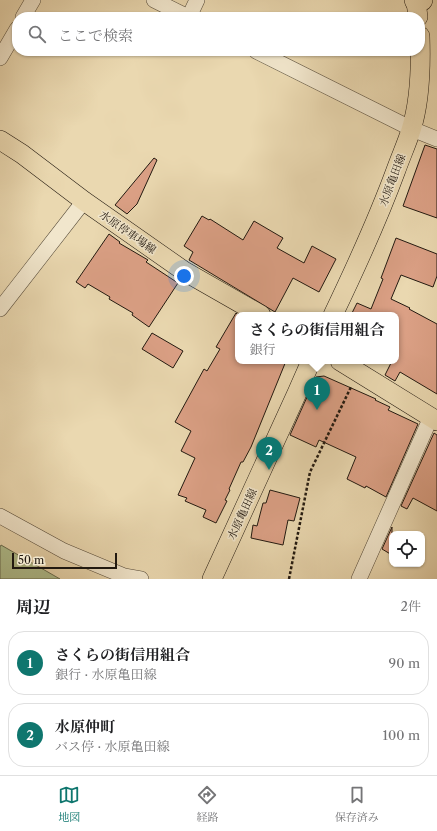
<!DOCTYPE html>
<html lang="ja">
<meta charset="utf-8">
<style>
:root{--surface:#fff;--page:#f6f6f6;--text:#202124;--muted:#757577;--line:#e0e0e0;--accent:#0f766e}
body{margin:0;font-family:"Libre Caslon Text","Noto Serif JP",serif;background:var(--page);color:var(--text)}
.controls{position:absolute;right:12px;bottom:12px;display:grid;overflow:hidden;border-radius:8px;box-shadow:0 1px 3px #0004}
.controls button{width:36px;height:36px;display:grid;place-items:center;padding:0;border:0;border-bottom:1px solid var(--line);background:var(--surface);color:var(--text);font:20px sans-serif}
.scale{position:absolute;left:12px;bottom:10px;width:105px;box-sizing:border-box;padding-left:4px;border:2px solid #221910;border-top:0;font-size:11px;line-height:14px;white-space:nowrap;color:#221910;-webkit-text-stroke:3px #f1e6cc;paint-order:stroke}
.you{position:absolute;left:184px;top:276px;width:14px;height:14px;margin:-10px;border:3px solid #fff;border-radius:50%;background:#1a73e8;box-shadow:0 0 0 6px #1a73e833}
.badge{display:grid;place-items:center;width:26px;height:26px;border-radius:50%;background:var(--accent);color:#fff;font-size:13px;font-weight:700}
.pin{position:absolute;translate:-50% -33px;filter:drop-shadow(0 1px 2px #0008)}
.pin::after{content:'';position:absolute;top:21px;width:14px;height:12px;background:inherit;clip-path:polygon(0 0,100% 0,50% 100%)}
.popup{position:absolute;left:235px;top:312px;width:164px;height:52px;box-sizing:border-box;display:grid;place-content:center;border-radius:8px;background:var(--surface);filter:drop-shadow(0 1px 3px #0005);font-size:13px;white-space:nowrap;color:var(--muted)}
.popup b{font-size:15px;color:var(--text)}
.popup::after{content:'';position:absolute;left:50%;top:100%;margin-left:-8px;border:8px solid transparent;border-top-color:var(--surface)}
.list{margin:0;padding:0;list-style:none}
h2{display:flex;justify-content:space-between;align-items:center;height:52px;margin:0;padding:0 16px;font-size:17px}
h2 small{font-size:13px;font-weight:400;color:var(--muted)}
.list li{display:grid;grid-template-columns:26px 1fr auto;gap:12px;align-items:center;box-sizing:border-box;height:64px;margin:0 8px 8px;padding:0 8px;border:1px solid var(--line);border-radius:16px}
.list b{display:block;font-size:15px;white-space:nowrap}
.list p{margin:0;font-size:13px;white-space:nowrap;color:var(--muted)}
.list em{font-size:13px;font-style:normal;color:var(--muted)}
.icon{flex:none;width:22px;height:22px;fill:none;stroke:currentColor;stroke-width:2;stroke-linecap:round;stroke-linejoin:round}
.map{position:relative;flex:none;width:437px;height:579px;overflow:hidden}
.search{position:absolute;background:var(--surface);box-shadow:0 1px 3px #0004;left:12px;right:12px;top:12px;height:44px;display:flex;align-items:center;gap:10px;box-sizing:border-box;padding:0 14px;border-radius:16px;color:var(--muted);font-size:15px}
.sheet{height:196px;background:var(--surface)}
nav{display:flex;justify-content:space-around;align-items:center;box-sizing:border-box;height:56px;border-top:1px solid var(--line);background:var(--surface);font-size:11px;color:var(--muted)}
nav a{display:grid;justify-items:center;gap:2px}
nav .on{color:var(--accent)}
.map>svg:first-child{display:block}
</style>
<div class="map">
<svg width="437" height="579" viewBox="0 0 437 579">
<rect width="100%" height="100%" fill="#ead8b0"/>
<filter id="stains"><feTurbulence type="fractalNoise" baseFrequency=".005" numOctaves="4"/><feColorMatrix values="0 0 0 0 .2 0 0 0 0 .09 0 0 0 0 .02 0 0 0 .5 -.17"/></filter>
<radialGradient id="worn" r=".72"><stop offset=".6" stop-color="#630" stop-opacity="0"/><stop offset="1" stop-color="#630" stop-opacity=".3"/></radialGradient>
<path fill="#b0c090" stroke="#696c50" d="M 1,545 L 60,579 L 0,579 L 0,547 Z"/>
<path fill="#dba085" stroke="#221910" d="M 425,145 L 437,149 L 437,218 L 403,206 Z
M 154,158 L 157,160 L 137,204 L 127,214 L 115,205 Z
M 202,216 L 209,220 L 210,219 L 243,240 L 254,221 L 283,238 L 277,248 L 304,263 L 312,246 L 336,259 L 319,292 L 293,278 L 275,312 L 189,260 L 193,252 L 184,246 Z
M 109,234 L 120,242 L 119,243 L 148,260 L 146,262 L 178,283 L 149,327 L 132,315 L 133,313 L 109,299 L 110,297 L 88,284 L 85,288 L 76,282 Z
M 396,238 L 437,254 L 437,276 L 433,287 L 401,275 L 391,299 L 410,308 L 409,309 L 437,324 L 437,394 L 400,372 L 395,381 L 385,375 L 392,361 L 396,361 L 396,315 L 351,315 L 357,303 L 371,309 L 383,279 L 381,278 Z
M 236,313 L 238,315 L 238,361 L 286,361 L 251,447 L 243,462 L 241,462 L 229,489 L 230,490 L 225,500 L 227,501 L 216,523 L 203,517 L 206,510 L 185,501 L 187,498 L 178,495 L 195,458 L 181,451 L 191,431 L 175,422 L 204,369 L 207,371 L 220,349 L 216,347 Z
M 152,333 L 183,351 L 173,368 L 142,349 Z
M 324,376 L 376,399 L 375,400 L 390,407 L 388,410 L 418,424 L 386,497 L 366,486 L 365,488 L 347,479 L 356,457 L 319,440 L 316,447 L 290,435 L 316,377 Z
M 434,433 L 437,435 L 437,511 L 413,498 L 407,509 L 401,506 Z
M 270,490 L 300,498 L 294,521 L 288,520 L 283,545 L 251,538 L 253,525 L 257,526 L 263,503 L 266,503 Z
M 392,527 L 392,555 L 382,549 Z"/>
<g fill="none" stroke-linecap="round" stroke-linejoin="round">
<defs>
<path id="minor" d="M 154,0 L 188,17
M 23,17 L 33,0
M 189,17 L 197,0
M 256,51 L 412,129 L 437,139
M 0,58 L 17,29
M 0,309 L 84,201
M 0,516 L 64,551 L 124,576 L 141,579
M 359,579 L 431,417"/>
<path id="major" d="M 416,2 L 418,17
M 0,140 L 22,154 L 84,201 L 184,271 L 261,315
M 333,315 C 356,267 378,219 396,170 C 401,156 407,143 411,130 C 420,102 421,65 420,36
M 340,361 L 437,421
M 212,579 L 297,393 L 311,361"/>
<path id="highway" d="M 415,0 L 416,2 L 422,0"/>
</defs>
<use href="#minor" stroke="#544938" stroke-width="16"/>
<use href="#major" stroke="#221910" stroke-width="20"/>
<use href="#highway" stroke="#221910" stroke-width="22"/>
<path stroke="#221910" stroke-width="2.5" stroke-dasharray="3 2" stroke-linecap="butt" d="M 289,579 L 310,472 L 351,387"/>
<use href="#minor" stroke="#f1e6cc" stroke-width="15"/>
<use href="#major" stroke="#ead8b0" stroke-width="19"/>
<use href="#highway" stroke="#ead8b0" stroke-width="21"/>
</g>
<g text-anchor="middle" stroke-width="3" stroke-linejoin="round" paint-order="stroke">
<g font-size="11" fill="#221910" stroke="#f1e6cc">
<text transform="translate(392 180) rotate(-69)" y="4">水原亀田線</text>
<text transform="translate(128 232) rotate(35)" y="4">水原停車場線</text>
<text transform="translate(242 514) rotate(-65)" y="4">水原亀田線</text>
</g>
</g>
<rect width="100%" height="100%" filter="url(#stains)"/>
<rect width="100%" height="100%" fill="url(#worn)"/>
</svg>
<div class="controls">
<button><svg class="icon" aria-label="locate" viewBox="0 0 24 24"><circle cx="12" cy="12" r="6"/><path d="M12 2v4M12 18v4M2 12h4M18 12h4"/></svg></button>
</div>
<div class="scale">50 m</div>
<div class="you"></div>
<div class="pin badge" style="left:317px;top:410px">1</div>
<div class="popup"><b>さくらの街信用組合</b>銀行</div>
<div class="pin badge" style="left:269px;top:470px">2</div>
<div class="search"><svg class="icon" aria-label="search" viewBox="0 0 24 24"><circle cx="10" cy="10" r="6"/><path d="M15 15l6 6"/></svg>ここで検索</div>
</div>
<section class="sheet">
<h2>周辺<small>2件</small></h2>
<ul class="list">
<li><span class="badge">1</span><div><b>さくらの街信用組合</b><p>銀行 · 水原亀田線</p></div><em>90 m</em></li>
<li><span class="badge">2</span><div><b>水原仲町</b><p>バス停 · 水原亀田線</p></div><em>100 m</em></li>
</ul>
</section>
<nav>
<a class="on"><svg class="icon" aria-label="map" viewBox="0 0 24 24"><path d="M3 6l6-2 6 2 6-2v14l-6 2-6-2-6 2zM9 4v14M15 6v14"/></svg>地図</a>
<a><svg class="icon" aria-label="directions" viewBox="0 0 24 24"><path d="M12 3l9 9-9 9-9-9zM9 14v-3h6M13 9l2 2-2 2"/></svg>経路</a>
<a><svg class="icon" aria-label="saved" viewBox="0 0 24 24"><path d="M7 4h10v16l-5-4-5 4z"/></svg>保存済み</a>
</nav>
